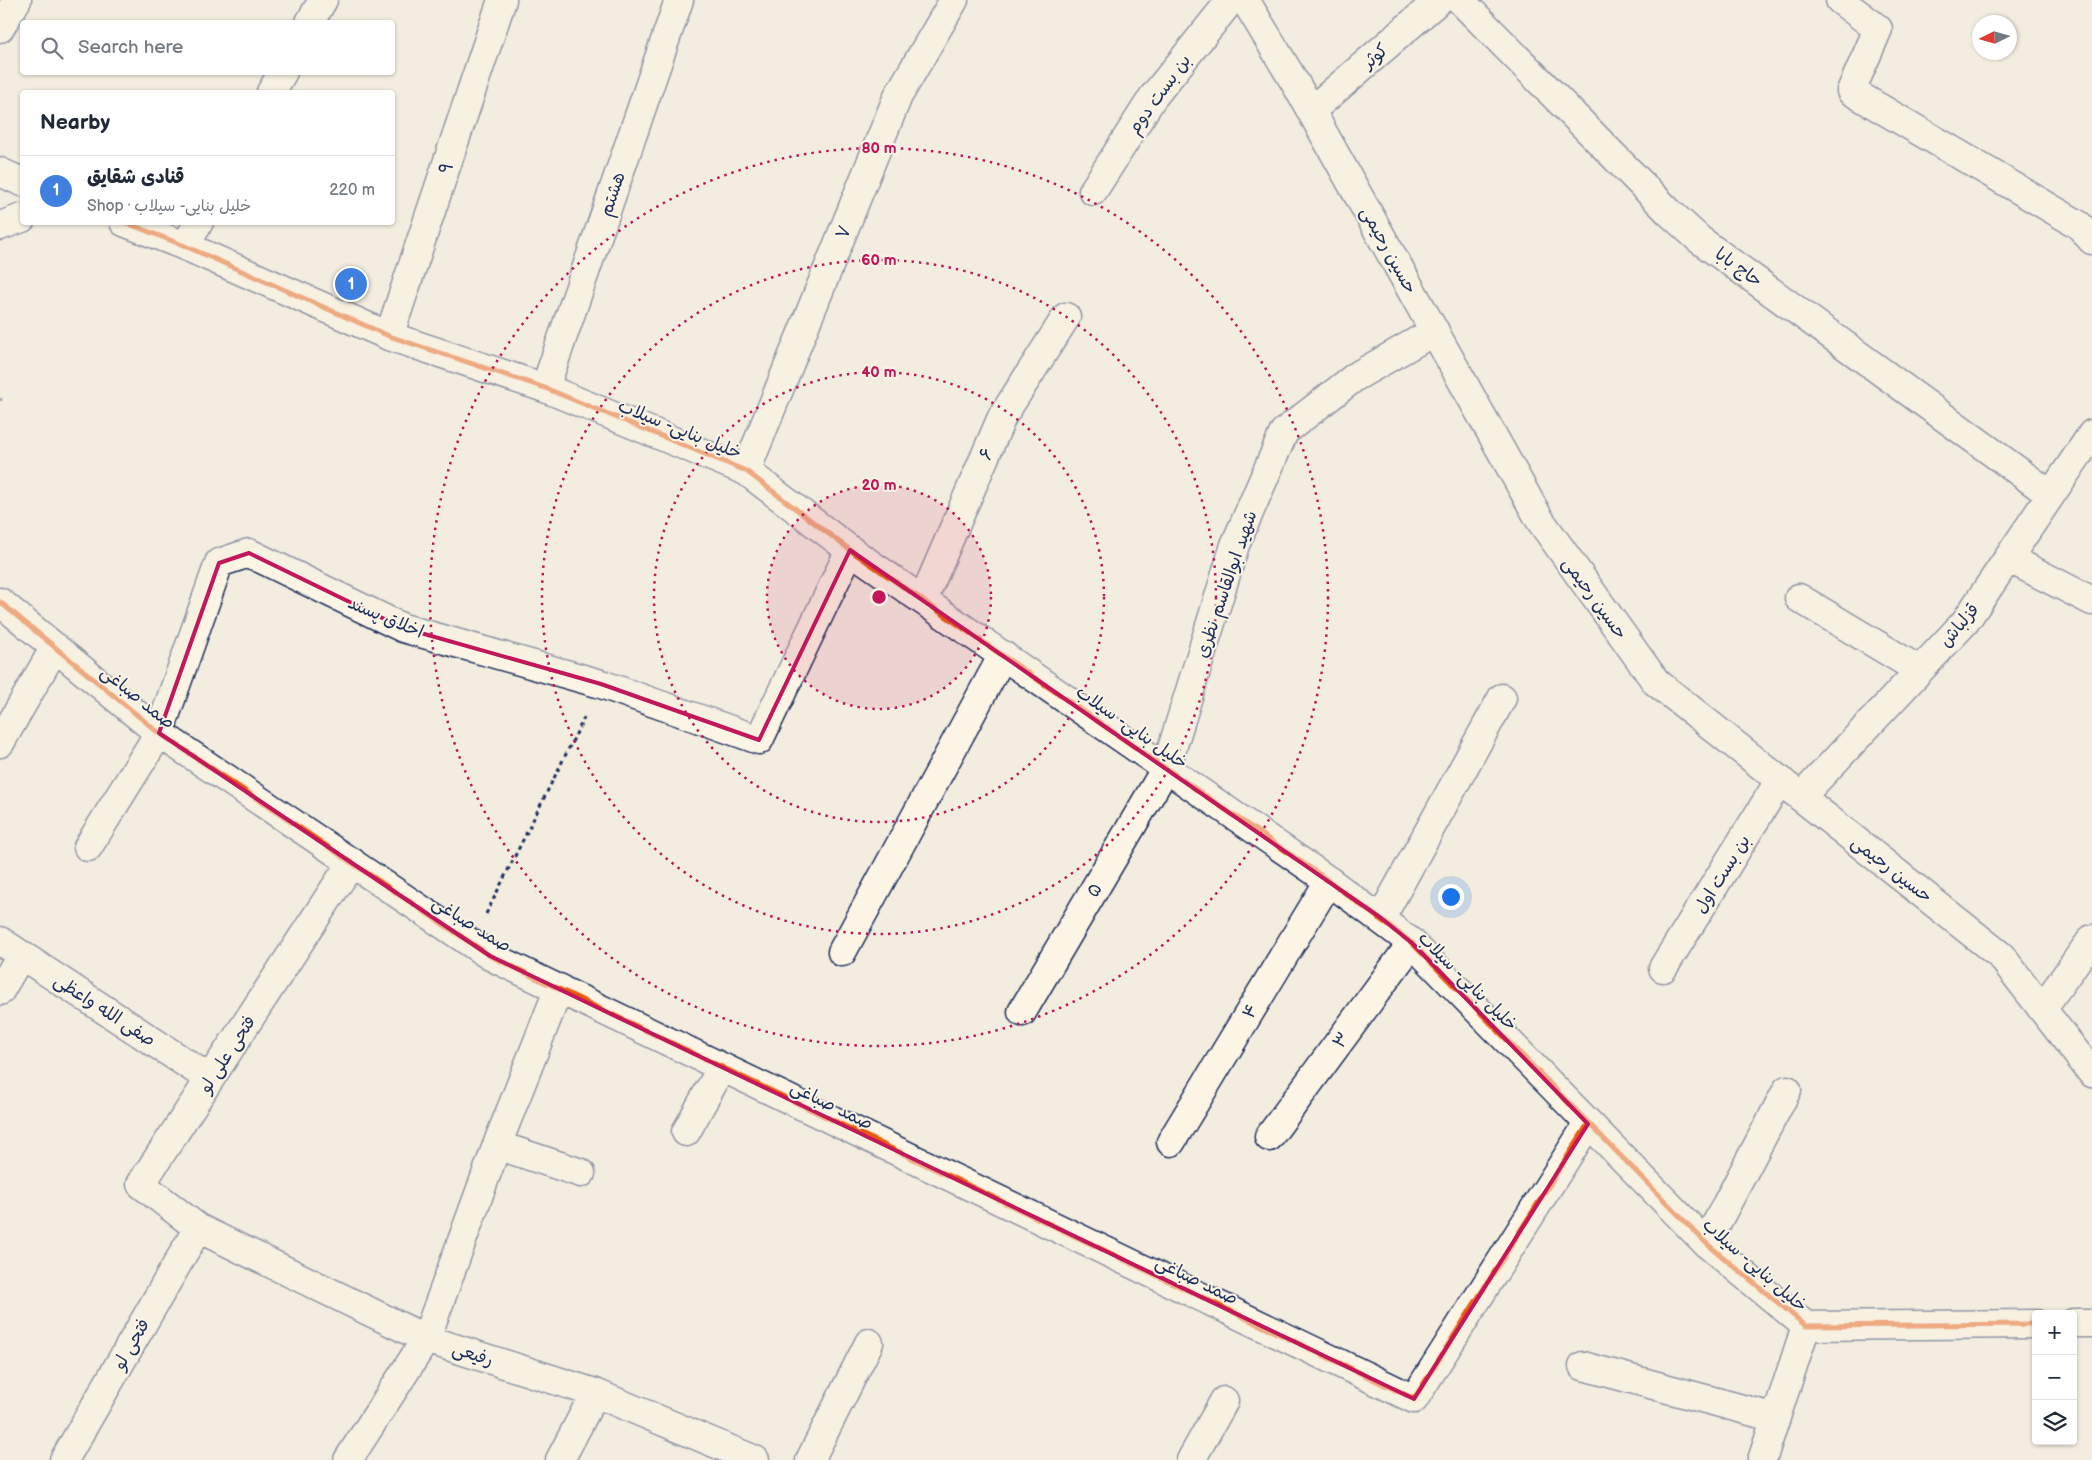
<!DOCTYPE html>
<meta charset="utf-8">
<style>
:root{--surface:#fff;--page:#f2f2f3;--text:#1f2937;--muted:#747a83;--line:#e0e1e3;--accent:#2563eb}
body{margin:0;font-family:"Balsamiq Sans","Playpen Sans Arabic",sans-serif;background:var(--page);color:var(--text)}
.controls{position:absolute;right:15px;bottom:15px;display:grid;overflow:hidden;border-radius:5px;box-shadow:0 1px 4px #0004}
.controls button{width:45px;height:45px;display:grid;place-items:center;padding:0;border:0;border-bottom:1px solid var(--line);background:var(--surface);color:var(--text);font:25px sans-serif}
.compass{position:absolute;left:1972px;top:15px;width:45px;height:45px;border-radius:50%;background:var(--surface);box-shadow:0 1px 4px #0004;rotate:265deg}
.you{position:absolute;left:1450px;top:896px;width:18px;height:18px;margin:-12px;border:4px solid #fff;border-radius:50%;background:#1a73e8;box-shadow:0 0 0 8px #1a73e833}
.badge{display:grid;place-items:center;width:32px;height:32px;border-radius:50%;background:var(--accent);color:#fff;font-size:16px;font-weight:700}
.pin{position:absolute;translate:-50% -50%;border:2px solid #fff;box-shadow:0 1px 5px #0006}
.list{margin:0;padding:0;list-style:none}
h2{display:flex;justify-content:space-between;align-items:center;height:65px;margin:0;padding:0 20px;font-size:21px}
h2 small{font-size:16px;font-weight:400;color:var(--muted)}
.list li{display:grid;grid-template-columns:32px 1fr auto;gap:15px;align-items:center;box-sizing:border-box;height:70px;padding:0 20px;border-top:1px solid var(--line)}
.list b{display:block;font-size:19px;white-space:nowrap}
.list p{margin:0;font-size:16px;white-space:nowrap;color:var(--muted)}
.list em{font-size:16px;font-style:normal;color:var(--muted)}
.icon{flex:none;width:28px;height:28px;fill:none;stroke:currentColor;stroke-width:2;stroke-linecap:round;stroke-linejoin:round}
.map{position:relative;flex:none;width:2092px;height:1460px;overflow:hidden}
.search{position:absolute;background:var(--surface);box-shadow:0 1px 4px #0004;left:20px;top:20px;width:375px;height:55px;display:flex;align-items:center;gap:12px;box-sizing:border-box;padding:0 18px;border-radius:5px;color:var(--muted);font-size:19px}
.panel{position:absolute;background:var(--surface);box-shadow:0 1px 4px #0004;left:20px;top:90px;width:375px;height:135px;border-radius:5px}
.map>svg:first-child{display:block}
</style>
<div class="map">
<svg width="2092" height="1460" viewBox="0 0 2092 1460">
<rect width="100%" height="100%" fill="#f3ede0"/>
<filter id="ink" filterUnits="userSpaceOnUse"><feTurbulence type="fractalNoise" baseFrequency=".02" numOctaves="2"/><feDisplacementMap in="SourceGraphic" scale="10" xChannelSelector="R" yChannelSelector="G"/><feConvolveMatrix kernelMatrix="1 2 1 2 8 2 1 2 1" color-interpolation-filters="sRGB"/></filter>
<g filter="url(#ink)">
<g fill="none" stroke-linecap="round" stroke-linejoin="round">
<defs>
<path id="minor" d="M 1460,0 L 1669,212 L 1700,240 L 2051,495
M 1840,0 L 1878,29 L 1851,91 L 2079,225 L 2092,240
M 310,22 L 323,0
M 271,92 L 283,72
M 1311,111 L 1439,0
M 1093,191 L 1153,97 L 1231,0
M 185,246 L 199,222
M 389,336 L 502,0
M 545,388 L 679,0
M 746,471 L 898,96 L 954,0
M 2008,558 L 2092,601
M 1799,598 L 1919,670
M 923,600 L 1002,417 L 1066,317
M 0,602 L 159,733 L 490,956 L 1414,1399 L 1588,1124
M 0,743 L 55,647
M 1801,797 L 1965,622 L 2092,434
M 88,847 L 159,733 L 219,563 L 249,553 L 403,628 L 601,684 L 759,740 L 850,550
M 352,862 L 141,1184 L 198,1228 L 426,1339 L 595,1393 L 755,1460
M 1381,918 L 1502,698
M 0,941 L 210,1079
M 842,952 L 1003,655
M 1663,968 L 1780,780
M 0,991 L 21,955
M 2042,1009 L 2092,939
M 1022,1012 L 1166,768 L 1235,545 L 1284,432 L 1355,377 L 1435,331
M 686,1132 L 722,1067
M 1269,1137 L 1412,943
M 1171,1142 L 1329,881
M 497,1145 L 581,1173
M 1706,1243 L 1787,1090
M 1583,1366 L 1776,1418
M 64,1460 L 198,1228
M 348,1460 L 426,1339 L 497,1145 L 559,988
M 560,1460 L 595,1393
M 810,1460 L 869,1343
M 1191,1460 L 1224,1401
M 1762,1460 L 1806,1326"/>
<path id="tertiary" d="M 1245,0 L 1297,86 L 1540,520 L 1656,682 L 2001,956 L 2092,1073
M 0,28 L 17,0
M 0,172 L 22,182
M 124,222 L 185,246 L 389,336 L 545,388 L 746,471 L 850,550 L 1329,881 L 1412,943 L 1706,1243 L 1806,1326 L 2036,1324
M 0,226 L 22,218
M 2073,1323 L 2092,1323"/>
</defs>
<use href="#minor" stroke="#1b2f5e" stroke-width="31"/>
<use href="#tertiary" stroke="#1b2f5e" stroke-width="31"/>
<path stroke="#1b2f5e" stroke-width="3" stroke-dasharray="4 4" stroke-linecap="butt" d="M 0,399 L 2,400
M 486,914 L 586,714"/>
<use href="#minor" stroke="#fcf5e5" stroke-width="28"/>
<use href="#tertiary" stroke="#fcf5e5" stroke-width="28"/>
<defs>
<path id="cycleway" d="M 124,222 L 185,246 L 389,336 L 545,388 L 746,471 L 850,550 L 1329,881 L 1412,943 L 1706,1243 L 1806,1326 L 2036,1324
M 0,602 L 159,733 L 490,956 L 1414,1399 L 1588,1124"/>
</defs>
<use href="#cycleway" stroke="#fcf5e5" stroke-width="8"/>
<use href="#cycleway" stroke="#e8590c" stroke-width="5"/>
</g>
</g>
<path d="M0 0H2092V1460H0ZM 850,550 L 1381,918 L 1412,943 L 1588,1124 L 1414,1399 L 490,956 L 159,733 L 219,563 L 249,553 L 403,628 L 601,684 L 759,740 Z" fill="#f3ede0" fill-opacity=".55" fill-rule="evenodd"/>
<path fill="none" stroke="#c2185b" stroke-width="4" stroke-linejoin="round" d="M 850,550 L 1381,918 L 1412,943 L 1588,1124 L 1414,1399 L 490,956 L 159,733 L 219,563 L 249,553 L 403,628 L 601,684 L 759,740 Z"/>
<circle cx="879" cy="597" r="112" fill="#c2185b" fill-opacity=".12"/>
<g fill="none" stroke="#c2185b" stroke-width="2.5" stroke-dasharray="2.5 5">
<circle cx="879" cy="597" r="112"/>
<circle cx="879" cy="597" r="225"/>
<circle cx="879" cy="597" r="337"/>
<circle cx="879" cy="597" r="449"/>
</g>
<g text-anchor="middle" stroke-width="4" stroke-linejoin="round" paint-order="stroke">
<g font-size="18" fill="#1b2f5e" stroke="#fcf5e5">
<text transform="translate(1375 56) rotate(-41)" y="6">کوثر</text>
<text transform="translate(1159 94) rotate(-54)" y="6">بن بست دوم</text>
<text transform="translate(446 168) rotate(-71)" y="6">۹</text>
<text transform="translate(612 194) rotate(-71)" y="6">هشتم</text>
<text transform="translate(843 232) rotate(-68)" y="6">۷</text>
<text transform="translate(1389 250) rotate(61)" y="6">حسین رحیمی</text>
<text transform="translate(1739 267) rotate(36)" y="6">حاج بابا</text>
<text transform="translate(680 429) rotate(22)" y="6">خلیل بنایی- سیلاب</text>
<text transform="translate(986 454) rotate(-67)" y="6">۶</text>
<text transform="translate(1226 584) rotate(-71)" y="6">شهید ابوالقاسم نظری</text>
<text transform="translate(1595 598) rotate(54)" y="6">حسین رحیمی</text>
<text transform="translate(386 617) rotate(23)" y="6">اخلاق پسند</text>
<text transform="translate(1959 625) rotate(-50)" y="6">قزلباش</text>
<text transform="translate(138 697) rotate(39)" y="6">صمد صباغی</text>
<text transform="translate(1132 727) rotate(35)" y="6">خلیل بنایی- سیلاب</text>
<text transform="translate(1892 869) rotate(38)" y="6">حسین رحیمی</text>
<text transform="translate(1722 874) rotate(-58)" y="6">بن بست اول</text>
<text transform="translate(1094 890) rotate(-59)" y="6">۵</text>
<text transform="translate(472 924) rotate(32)" y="6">صمد صباغی</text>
<text transform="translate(1468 981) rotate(45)" y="6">خلیل بنایی- سیلاب</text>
<text transform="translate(105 1010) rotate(33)" y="6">صفی الله واعظی</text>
<text transform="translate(1250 1011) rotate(-59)" y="6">۴</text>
<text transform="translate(1341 1040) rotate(-54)" y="6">۳</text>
<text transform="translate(227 1054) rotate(-57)" y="6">فتحی علی لو</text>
<text transform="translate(832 1105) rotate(26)" y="6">صمد صباغی</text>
<text transform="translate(1755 1265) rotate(41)" y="6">خلیل بنایی- سیلاب</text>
<text transform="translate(1197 1280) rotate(26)" y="6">صمد صباغی</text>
<text transform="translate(131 1344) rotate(-60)" y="6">فتحی لو</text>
<text transform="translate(473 1354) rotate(18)" y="6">رفیعی</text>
</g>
</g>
<circle cx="879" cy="597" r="8" fill="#c2185b" stroke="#fcf5e5" stroke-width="2.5"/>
<g font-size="15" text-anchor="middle" font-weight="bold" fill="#c2185b" stroke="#fcf5e5" stroke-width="4" stroke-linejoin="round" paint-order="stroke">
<text x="879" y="153">80 m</text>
<text x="879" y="265">60 m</text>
<text x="879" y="377">40 m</text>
<text x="879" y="490">20 m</text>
</g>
</svg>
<div class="controls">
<button>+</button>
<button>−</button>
<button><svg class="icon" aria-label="layers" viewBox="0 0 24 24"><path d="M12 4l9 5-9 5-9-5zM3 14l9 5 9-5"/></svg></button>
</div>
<svg class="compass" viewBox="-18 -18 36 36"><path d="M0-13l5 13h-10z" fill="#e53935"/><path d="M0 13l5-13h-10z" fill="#747a83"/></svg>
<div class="you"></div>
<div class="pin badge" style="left:351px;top:284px;background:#3f7fe0">1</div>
<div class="search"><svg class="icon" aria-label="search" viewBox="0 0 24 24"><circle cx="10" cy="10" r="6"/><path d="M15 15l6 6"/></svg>Search here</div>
<section class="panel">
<h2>Nearby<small></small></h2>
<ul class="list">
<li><span class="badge" style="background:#3f7fe0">1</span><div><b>قنادی شقایق</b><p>Shop · خلیل بنایی- سیلاب</p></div><em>220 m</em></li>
</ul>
</section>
</div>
